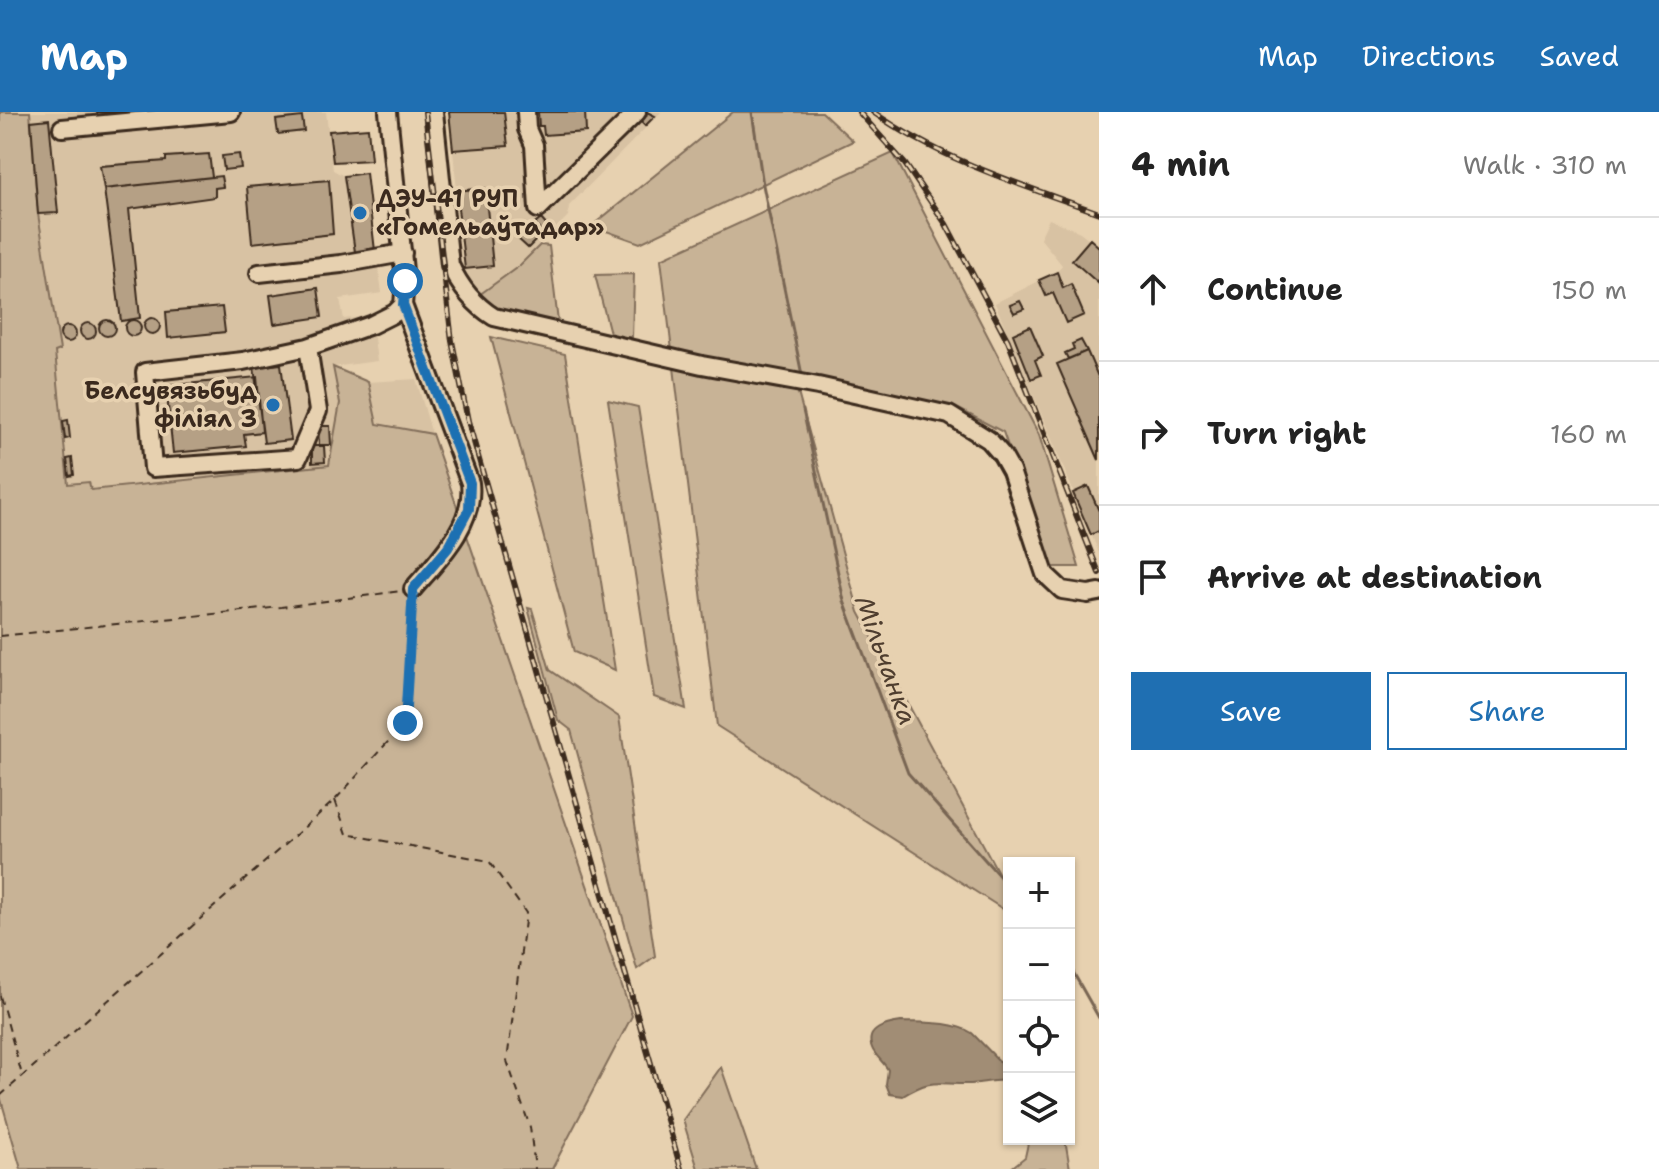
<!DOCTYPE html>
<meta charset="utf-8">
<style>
:root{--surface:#fff;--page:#f2f2f2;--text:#222;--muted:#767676;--line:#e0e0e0;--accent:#1f6fb2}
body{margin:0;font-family:"Shantell Sans",sans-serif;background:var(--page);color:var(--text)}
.controls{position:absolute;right:24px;bottom:24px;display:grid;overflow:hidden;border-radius:0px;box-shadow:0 2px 6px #0004}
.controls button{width:72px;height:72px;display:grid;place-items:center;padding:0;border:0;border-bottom:2px solid var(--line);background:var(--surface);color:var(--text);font:40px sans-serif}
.stop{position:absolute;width:24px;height:24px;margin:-18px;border:6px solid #1f6fb2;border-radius:50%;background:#fff}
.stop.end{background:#1f6fb2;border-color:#fff;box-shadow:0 2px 8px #0008}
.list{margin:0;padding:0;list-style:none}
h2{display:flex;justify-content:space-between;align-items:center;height:104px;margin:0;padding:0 32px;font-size:34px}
h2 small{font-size:26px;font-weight:400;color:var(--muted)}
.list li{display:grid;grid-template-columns:52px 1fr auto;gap:24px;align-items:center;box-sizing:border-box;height:144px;padding:0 32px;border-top:2px solid var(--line)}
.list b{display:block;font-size:30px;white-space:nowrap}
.list em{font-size:26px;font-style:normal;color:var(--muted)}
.actions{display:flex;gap:16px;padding:24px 32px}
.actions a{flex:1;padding:18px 0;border:2px solid var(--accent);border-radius:0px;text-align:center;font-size:28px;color:var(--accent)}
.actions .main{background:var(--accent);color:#fff}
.icon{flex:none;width:44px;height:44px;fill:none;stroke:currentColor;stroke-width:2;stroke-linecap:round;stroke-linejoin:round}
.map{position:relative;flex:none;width:1099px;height:1057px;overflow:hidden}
header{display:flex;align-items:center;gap:48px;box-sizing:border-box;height:112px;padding:0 40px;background:var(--accent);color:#fff}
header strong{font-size:38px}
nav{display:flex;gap:44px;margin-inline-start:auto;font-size:28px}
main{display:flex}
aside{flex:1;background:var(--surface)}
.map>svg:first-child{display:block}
</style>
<header>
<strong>Map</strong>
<nav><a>Map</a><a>Directions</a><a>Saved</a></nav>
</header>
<main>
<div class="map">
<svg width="1099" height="1057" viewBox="0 0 1099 1057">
<rect width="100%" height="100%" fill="#e7d1b0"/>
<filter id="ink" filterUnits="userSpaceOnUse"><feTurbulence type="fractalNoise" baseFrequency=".0125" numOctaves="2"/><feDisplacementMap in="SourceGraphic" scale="16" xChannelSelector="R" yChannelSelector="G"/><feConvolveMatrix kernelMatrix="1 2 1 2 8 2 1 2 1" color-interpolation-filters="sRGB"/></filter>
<g filter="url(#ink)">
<path fill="#d8c2a3" d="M 30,0 L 326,0 L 333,58 L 344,64 L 366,61 L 382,181 L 340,187 L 344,207 L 371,204 L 377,249 L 333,255 L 340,291 L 330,353 L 91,378 L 68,372 L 55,239 L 59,238 L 38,102 Z
M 449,0 L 661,0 L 569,94 L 568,104 L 540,133 L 519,154 L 479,183 L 465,157 Z
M 1049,107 L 1080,120 L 1099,135 L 1099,441 L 995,191 L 1057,160 L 1062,153 L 1040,126 Z
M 416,267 L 432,322 L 377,312 L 368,270 Z"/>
<path fill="#c8b396" stroke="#826e5a" stroke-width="2" d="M 0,0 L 30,0 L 38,102 L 60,238 L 55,240 L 68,372 L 89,370 L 91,378 L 329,353 L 340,291 L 333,255 L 368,270 L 377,312 L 432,322 L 632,904 L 552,1057 L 21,1057 L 0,984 Z
M 733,0 L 822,0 L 853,29 L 640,131 L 592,114 Z
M 893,41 L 1039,323 L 1079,455 L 1051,455 L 1003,320 L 955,295 L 793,263 L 859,500 L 1009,781 L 1009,801 L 717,614 L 661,147 Z
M 540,133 L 549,134 L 558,210 L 498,198 L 479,183 L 519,154 Z
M 634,162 L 632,225 L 611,225 L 595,163 Z
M 491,225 L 565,242 L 615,558 L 574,540 Z
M 608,288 L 638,295 L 686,597 L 654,585 Z
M 528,496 L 532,497 L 550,558 L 619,605 L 655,844 L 637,857 L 571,618 L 558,608 Z
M 721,955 L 756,1057 L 698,1057 L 683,1008 Z
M 1029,1027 L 1065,1027 L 1070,1057 L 1010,1057 L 1025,1045 Z"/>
<path fill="#a18d74" stroke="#786552" stroke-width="2" d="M 901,910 C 925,911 951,909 972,921 L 1009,959 L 1009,969 C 996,967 984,971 971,972 C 938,973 933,965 903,984 L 890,982 L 886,972 L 888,958 C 884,950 875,944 872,936 C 864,916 888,912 901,910 Z"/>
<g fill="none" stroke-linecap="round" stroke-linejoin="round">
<path stroke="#786552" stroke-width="3" d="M 752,0 L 763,73 L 802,263
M 803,298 L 844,489 L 908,661 L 1009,775
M 1069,853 L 1099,906"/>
</g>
<path fill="#b5a085" stroke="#3b2a1e" stroke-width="2" d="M 97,0 L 125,0 L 126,7 L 98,10 Z
M 449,0 L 504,0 L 508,34 L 453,38 Z
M 538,0 L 585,0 L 586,20 L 544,23 L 543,14 L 539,14 Z
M 647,0 L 655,4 L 645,14 L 639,8 Z
M 302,5 L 304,19 L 278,22 L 276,8 Z
M 49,7 L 58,101 L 38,102 L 31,9 Z
M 368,16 L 371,48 L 333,50 L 329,19 Z
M 209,42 L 212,65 L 104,77 L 100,54 L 166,49 L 166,45 Z
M 239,42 L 241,56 L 224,58 L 222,44 Z
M 366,61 L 375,139 L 355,140 L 344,64 Z
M 221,64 L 223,75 L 215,76 L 215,85 L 129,97 L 140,206 L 121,209 L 104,77 Z
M 329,68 L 333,122 L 252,131 L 247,75 Z
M 485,76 L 493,154 L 465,157 L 456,79 Z
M 541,107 L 548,115 L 542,121 L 535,112 Z
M 524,117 L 536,128 L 528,136 L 516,125 Z
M 1090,127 L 1099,135 L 1099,172 L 1072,148 Z
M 1057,160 L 1063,176 L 1071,172 L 1084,203 L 1066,211 L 1053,181 L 1046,184 L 1039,168 Z
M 318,176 L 322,205 L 274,212 L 270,183 Z
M 1020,189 L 1024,197 L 1014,201 L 1010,193 Z
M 222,195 L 225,220 L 168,226 L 166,200 Z
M144 214a8 8 0 1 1 16 0a8 8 0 1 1-16 0Z
M125 216a8 8 0 1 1 16 0a8 8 0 1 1-16 0Z
M99 216a8 8 0 1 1 16 0a8 8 0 1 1-16 0Z
M80 219a8 8 0 1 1 16 0a8 8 0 1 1-16 0Z
M 1030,214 L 1043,244 L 1035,248 L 1041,263 L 1031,267 L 1013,222 Z
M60 222a8 8 0 1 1 16 0a8 8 0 1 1-16 0Z
M 1081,228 L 1087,239 L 1068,247 L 1065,241 L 1074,237 L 1072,232 Z
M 1087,239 L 1099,267 L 1099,348 L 1057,252 Z
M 281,252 L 291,328 L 264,331 L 254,255 Z
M 257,265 L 262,320 L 244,322 L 246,334 L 173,341 L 166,274 Z
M 68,308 L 70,326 L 65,327 L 63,309 Z
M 318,314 L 330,314 L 331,333 L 319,333 Z
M 312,334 L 324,334 L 325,350 L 312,351 Z
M 72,346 L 74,363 L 69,364 L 67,347 Z
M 1088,374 L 1099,399 L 1099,419 L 1091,423 L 1073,381 Z"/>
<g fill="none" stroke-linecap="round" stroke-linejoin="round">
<defs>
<path id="minor" d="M 434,0 L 450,153 C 460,175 473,192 494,205 L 702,253 L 818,274 L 949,303 L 989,328 L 1002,343 L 1011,359 L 1045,462 L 1062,478 L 1088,482 L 1099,480
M 526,0 L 527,17 L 534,33 L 538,97 L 637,0
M 62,16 L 231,0
M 259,161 L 341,152 L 403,141
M 403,193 L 470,371 C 475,412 438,448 413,477
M 308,235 L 318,299 L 298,346 L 153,356 L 145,260 L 243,249 L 308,235 L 371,213 L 395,201 L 403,193 L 405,169 L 388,0"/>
</defs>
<use href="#minor" stroke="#3b2a1e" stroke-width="22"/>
<path stroke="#3b2a1e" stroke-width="2" stroke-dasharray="8 6" stroke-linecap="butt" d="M 0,524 L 281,495 L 401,479
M 335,688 L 347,722 L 489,749 L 526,801 L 507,949 L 530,1015 L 535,1057
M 0,884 L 22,963
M 0,984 L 335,688 L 405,611 L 412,492"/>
<use href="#minor" stroke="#e7d1b0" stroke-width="16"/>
<defs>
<path id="rail" d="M 425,0 L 452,229 L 468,309 L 681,1057
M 859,0 L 905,52 L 946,112 L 1008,229 L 1099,461
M 873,0 C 941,48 1022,73 1099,101"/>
</defs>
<use href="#rail" stroke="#3b2a1e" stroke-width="6"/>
<use href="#rail" stroke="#e7d1b0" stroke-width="3" stroke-dasharray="9" stroke-linecap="butt"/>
</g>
</g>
<g fill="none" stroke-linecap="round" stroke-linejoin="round" filter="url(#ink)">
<path stroke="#1f6fb2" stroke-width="10" d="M 405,611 L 413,477 L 448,436 L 469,397 L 470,371 L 403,193 L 405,169"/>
</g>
<g fill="#1f6fb2" stroke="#e7d1b0" stroke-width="3">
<circle cx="360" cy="101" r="8"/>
<circle cx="273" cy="293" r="8"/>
</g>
<g text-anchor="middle" stroke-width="7" stroke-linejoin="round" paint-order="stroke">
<g font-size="24" font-weight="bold" fill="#3b2a1e" stroke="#e7d1b0" text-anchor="start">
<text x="376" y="95">ДЭУ-41 РУП<tspan x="376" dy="28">«Гомельаўтадар»</tspan></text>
<text x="257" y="287" text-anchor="end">Белсувязьбуд<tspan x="257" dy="28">філіял 3</tspan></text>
</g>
<g font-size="26" font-style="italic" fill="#4f3e2f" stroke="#e7d1b0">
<text transform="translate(886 548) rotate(70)" y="9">Мільчанка</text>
</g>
</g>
</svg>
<div class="controls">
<button>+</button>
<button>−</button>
<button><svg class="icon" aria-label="locate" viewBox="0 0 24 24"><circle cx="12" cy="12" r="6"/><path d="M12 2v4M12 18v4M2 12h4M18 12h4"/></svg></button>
<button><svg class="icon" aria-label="layers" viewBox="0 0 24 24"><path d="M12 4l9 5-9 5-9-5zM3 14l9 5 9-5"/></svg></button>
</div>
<div class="stop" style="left:405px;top:169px"></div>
<div class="stop end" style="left:405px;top:611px"></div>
</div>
<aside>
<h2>4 min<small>Walk · 310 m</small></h2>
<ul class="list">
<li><svg class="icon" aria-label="ahead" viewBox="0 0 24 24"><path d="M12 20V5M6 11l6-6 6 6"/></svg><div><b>Continue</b></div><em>150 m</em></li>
<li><svg class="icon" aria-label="right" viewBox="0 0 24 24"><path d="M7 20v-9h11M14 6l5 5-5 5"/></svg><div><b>Turn right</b></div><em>160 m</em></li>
<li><svg class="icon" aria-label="arrive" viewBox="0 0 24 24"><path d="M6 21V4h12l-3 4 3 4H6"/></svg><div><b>Arrive at destination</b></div></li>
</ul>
<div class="actions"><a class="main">Save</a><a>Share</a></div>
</aside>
</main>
